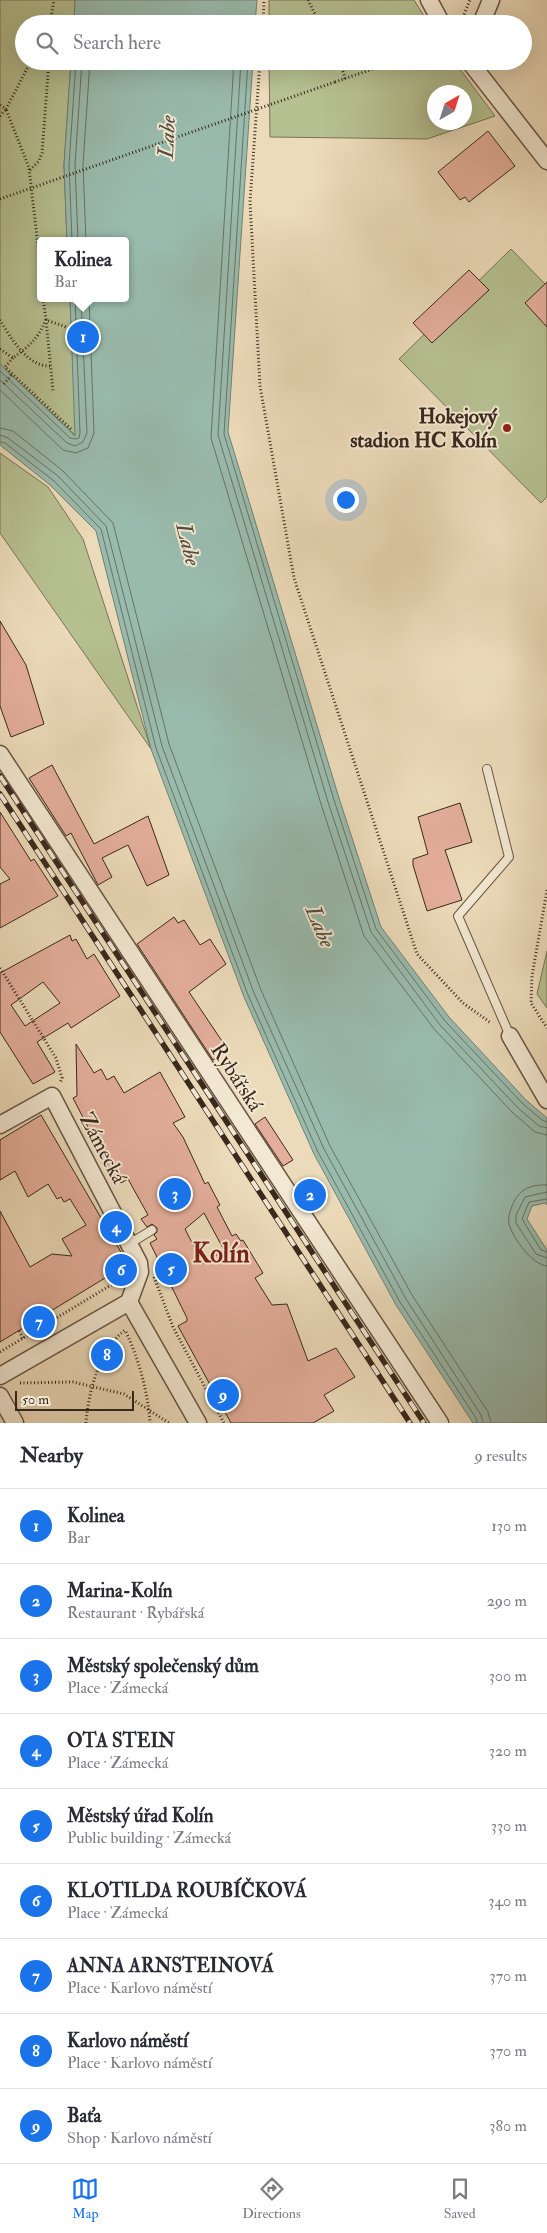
<!DOCTYPE html>
<meta charset="utf-8">
<style>
:root{--surface:#fff;--page:#f2f2f3;--text:#2b2b33;--muted:#7c7c81;--line:#e1e1e2;--accent:#1a73e8}
body{margin:0;font-family:"IM FELL Double Pica",serif;background:var(--page);color:var(--text)}
.compass{position:absolute;left:427px;top:85px;width:45px;height:45px;border-radius:50%;background:var(--surface);box-shadow:0 5px 20px #0002;rotate:39deg}
.scale{position:absolute;left:15px;bottom:12px;width:119px;box-sizing:border-box;padding-left:5px;border:2px solid #39281c;border-top:0;font-size:14px;line-height:18px;white-space:nowrap;color:#39281c;-webkit-text-stroke:4px #f3e8d2;paint-order:stroke}
.you{position:absolute;left:345px;top:499px;width:18px;height:18px;margin:-12px;border:4px solid #fff;border-radius:50%;background:#1a73e8;box-shadow:0 0 0 8px #1a73e833}
.badge{display:grid;place-items:center;width:32px;height:32px;border-radius:50%;background:var(--accent);color:#fff;font-size:16px;font-weight:700}
.pin{position:absolute;translate:-50% -50%;border:2px solid #fff;box-shadow:0 1px 5px #0006}
.popup{position:absolute;left:37px;top:237px;width:92px;height:65px;box-sizing:border-box;display:grid;place-content:center;border-radius:5px;background:var(--surface);filter:drop-shadow(0 1px 4px #0005);font-size:16px;white-space:nowrap;color:var(--muted)}
.popup b{font-size:19px;color:var(--text)}
.popup::after{content:'';position:absolute;left:50%;top:100%;margin-left:-10px;border:10px solid transparent;border-top-color:var(--surface)}
.list{margin:0;padding:0;list-style:none}
h2{display:flex;justify-content:space-between;align-items:center;height:65px;margin:0;padding:0 20px;font-size:21px}
h2 small{font-size:16px;font-weight:400;color:var(--muted)}
.list li{display:grid;grid-template-columns:32px 1fr auto;gap:15px;align-items:center;box-sizing:border-box;height:75px;padding:0 20px;border-top:1px solid var(--line)}
.list b{display:block;font-size:19px;white-space:nowrap}
.list p{margin:0;font-size:16px;white-space:nowrap;color:var(--muted)}
.list em{font-size:16px;font-style:normal;color:var(--muted)}
.icon{flex:none;width:28px;height:28px;fill:none;stroke:currentColor;stroke-width:2;stroke-linecap:round;stroke-linejoin:round}
.map{position:relative;flex:none;width:547px;height:1423px;overflow:hidden}
.search{position:absolute;background:var(--surface);box-shadow:0 5px 20px #0002;left:15px;right:15px;top:15px;height:55px;display:flex;align-items:center;gap:12px;box-sizing:border-box;padding:0 18px;border-radius:28px;color:var(--muted);font-size:19px}
.sheet{height:740px;background:var(--surface)}
nav{display:flex;justify-content:space-around;align-items:center;box-sizing:border-box;height:70px;border-top:1px solid var(--line);background:var(--surface);font-size:14px;color:var(--muted)}
nav a{display:grid;justify-items:center;gap:2px}
nav .on{color:var(--accent)}
.map>svg:first-child{display:block}
</style>
<div class="map">
<svg width="547" height="1423" viewBox="0 0 547 1423">
<rect width="100%" height="100%" fill="#ecdbba"/>
<filter id="stains"><feTurbulence type="fractalNoise" baseFrequency=".004" numOctaves="4"/><feColorMatrix values="0 0 0 0 .2 0 0 0 0 .09 0 0 0 0 .02 0 0 0 .5 -.17"/></filter>
<radialGradient id="worn" r=".72"><stop offset=".6" stop-color="#630" stop-opacity="0"/><stop offset="1" stop-color="#630" stop-opacity=".3"/></radialGradient>
<path fill="#b6c091" stroke="#787456" fill-rule="evenodd" d="M 0,0 L 75,0 L 74,24 L 24,24 L 24,61 L 71,61 L 64,165 L 67,241 L 41,241 L 41,298 L 70,298 L 76,436 L 0,364 Z
M 269,0 L 414,0 L 429,24 L 269,24 Z
M 269,61 L 454,61 L 495,116 L 427,139 L 270,137 ZM 434,92 L 464,92 L 464,122 L 434,122 Z
M 511,249 L 547,286 L 547,497 L 541,503 L 399,359 Z
M 0,453 L 48,487 L 83,539 L 151,749 L 0,533 Z
M 547,951 L 547,1008 L 537,994 Z"/>
<path fill="#99bbad" stroke="#738073" d="M 75,0 L 257,0 L 255,24 L 74,24 Z
M 71,61 L 253,61 L 228,432 L 339,798 L 381,927 L 449,1017 L 526,1100 L 547,1118 L 547,1205 L 545,1203 L 532,1206 L 527,1219 L 547,1250 L 547,1423 L 473,1423 L 396,1305 L 314,1154 L 244,997 L 151,749 L 96,531 L 50,485 L 0,445 L 0,364 L 75,436 L 70,298 L 126,298 L 126,241 L 67,241 L 64,165 Z"/>
<g fill="none" stroke-linecap="round" stroke-linejoin="round">
<path stroke="#697264" stroke-width="1" d="M 234,61 L 211,438 L 321,804 L 364,936 L 435,1030 L 513,1113 L 535,1132 L 547,1135
M 241,61 L 218,435 L 328,802 L 371,932 L 440,1025 L 518,1108 L 539,1126 L 547,1128
M 248,61 L 224,434 L 334,800 L 376,929 L 445,1021 L 522,1103 L 542,1120 L 547,1122
M 72,241 L 69,165 L 76,61
M 78,241 L 75,165 L 82,61
M 86,241 L 83,165 L 90,61
M 0,371 L 70,438 L 75,439 L 79,438 L 80,433 L 75,298
M 0,380 L 67,443 L 75,446 L 83,442 L 87,433 L 81,298
M 0,390 L 63,450 L 76,453 L 88,448 L 94,433 L 89,298
M 0,428 L 13,431 L 63,471 L 113,523 L 169,744 L 261,990 L 330,1146 L 412,1295 L 488,1412 L 491,1423
M 0,435 L 8,438 L 58,476 L 106,526 L 162,746 L 254,993 L 324,1149 L 406,1299 L 481,1415 L 483,1423
M 0,442 L 5,443 L 54,481 L 101,529 L 156,748 L 248,995 L 318,1152 L 400,1302 L 476,1418 L 477,1423
M 547,1185 C 528,1184 517,1191 511,1209 C 509,1214 508,1219 509,1224 C 513,1238 532,1265 547,1266
M 547,1192 L 525,1197 L 516,1215 L 516,1223 L 536,1254 L 547,1258
M 547,1199 L 529,1202 L 522,1219 L 541,1250 L 547,1252"/>
</g>
<path fill="#e4ae9b" stroke="#39281c" fill-rule="evenodd" d="M 488,131 L 515,166 L 469,202 L 465,197 L 460,200 L 438,172 Z
M 469,270 L 489,290 L 432,343 L 413,323 Z
M 547,282 L 547,327 L 525,303 Z
M 0,621 L 26,665 L 44,724 L 11,737 L 0,706 Z
M 52,765 L 94,844 L 148,816 L 169,875 L 147,886 L 128,845 L 102,858 L 112,877 L 98,885 L 71,833 L 66,836 L 29,778 Z
M 460,803 L 472,842 L 445,850 L 462,900 L 427,911 L 413,865 L 413,859 L 428,854 L 418,817 Z
M 0,812 L 31,861 L 34,859 L 58,896 L 0,928 L 0,884 L 10,879 L 0,867 Z
M 174,917 L 178,923 L 184,920 L 200,945 L 210,939 L 226,964 L 189,992 L 228,1050 L 213,1060 L 137,944 Z
M 70,935 L 72,941 L 76,939 L 87,959 L 94,954 L 120,996 L 71,1028 L 68,1023 L 37,1042 L 55,1072 L 33,1084 L 0,1032 L 0,973 ZM 43,982 L 60,1003 L 25,1026 L 11,1005 Z
M 76,1044 L 94,1073 L 101,1069 L 107,1080 L 114,1076 L 124,1093 L 160,1072 L 185,1117 L 173,1123 L 183,1137 L 205,1184 L 208,1182 L 220,1205 L 217,1207 L 232,1236 L 236,1234 L 241,1241 L 243,1240 L 263,1273 L 255,1278 L 272,1305 L 287,1304 L 308,1361 L 336,1348 L 355,1377 L 324,1395 L 334,1411 L 313,1423 L 231,1423 L 178,1326 L 187,1321 L 187,1318 L 150,1243 L 157,1239 L 154,1235 L 157,1232 L 157,1228 L 152,1224 L 147,1227 L 141,1219 L 148,1215 L 128,1179 L 121,1183 L 115,1175 L 113,1176 L 73,1098 L 77,1096 ZM 204,1213 L 224,1250 L 203,1264 L 185,1229 Z
M 41,1115 L 128,1264 L 0,1342 L 0,1211 L 30,1267 L 52,1254 L 72,1256 L 62,1239 L 86,1225 L 70,1199 L 64,1202 L 61,1197 L 57,1199 L 48,1184 L 28,1197 L 15,1171 L 0,1180 L 0,1140 Z
M 265,1117 L 293,1160 L 283,1166 L 255,1124 Z"/>
<g fill="none" stroke-linecap="round" stroke-linejoin="round">
<defs>
<path id="service" d="M 487,769 L 509,857 L 458,916 L 510,1036
M 129,1244 L 152,1230"/>
<path id="minor" d="M 429,0 L 442,24
M 481,24 L 491,0
M 469,61 L 547,161
M 0,754 L 440,1423
M 510,1036 L 547,1100
M 0,1125 L 52,1096 L 139,1263 L 140,1272 L 129,1302
M 0,1376 L 129,1302 L 198,1423
M 0,1396 L 15,1423"/>
</defs>
<use href="#service" stroke="#654" stroke-width="10"/>
<use href="#minor" stroke="#654" stroke-width="19"/>
<path stroke="#39281c" stroke-width="3" stroke-dasharray="1 2.5" stroke-linecap="butt" d="M 308,0 L 320,24
M 50,24 L 54,0
M 263,24 L 264,0
M 460,24 L 470,0
M 260,61 L 250,202 L 260,386 L 294,578 L 417,954 L 463,1003 L 491,1023
M 340,61 L 345,79
M 335,82 L 396,61
M 0,105 L 6,109 L 31,61
M 0,116 L 6,109 L 29,168 L 41,272
M 30,170 L 39,161 L 42,153 L 49,61
M 43,298 L 46,320 L 69,328
M 0,320 C 11,338 27,367 51,366
M 0,349 L 13,358 C 30,345 37,340 46,320 L 53,391
M 13,358 L 5,367 L 71,429
M 4,384 L 12,374
M 547,890 L 532,976 L 531,1003 L 547,1028
M 0,968 L 56,1058 L 62,1078 L 60,1083
M 154,1277 L 173,1327 L 224,1423
M 19,1331 L 24,1340
M 126,1332 C 139,1360 148,1392 150,1423
M 0,1352 L 121,1279
M 20,1383 L 73,1382 L 124,1394 L 169,1423
M 86,1423 C 88,1392 100,1349 125,1330"/>
<use href="#service" stroke="#f3e8d2" stroke-width="8"/>
<use href="#minor" stroke="#f3e8d2" stroke-width="16"/>
<defs>
<path id="rail" d="M 0,776 L 424,1423
M 0,794 L 410,1423"/>
</defs>
<use href="#rail" stroke="#39281c" stroke-width="5.5"/>
<use href="#rail" stroke="#f3e8d2" stroke-width="4" stroke-dasharray="11" stroke-linecap="butt"/>
<path stroke="#39281c" stroke-width="3" stroke-dasharray="1 2.5" stroke-linecap="butt" d="M 0,199 L 335,82"/>
</g>
<circle fill="#8f2418" stroke="#f3e8d2" stroke-width="2" cx="507" cy="428" r="5"/>
<g text-anchor="middle" stroke-width="4" stroke-linejoin="round" paint-order="stroke">
<g font-size="21" font-weight="bold" fill="#39281c" stroke="#f3e8d2" text-anchor="end">
<text x="497" y="423">Hokejový<tspan x="497" dy="24">stadion HC Kolín</tspan></text>
</g>
<g font-size="21" fill="#39281c" stroke="#f3e8d2">
<text transform="translate(237 1077) rotate(57)" y="7">Rybářská</text>
<text transform="translate(103 1148) rotate(62)" y="7">Zámecká</text>
</g>
<g font-size="22" font-style="italic" fill="#514d40" stroke="#f3e8d2">
<text transform="translate(166 137) rotate(-87)" y="8">Labe</text>
<text transform="translate(189 544) rotate(76)" y="8">Labe</text>
<text transform="translate(321 926) rotate(67)" y="8">Labe</text>
</g>
<g font-size="26" font-weight="bold" fill="#7a1f14" stroke="#f3e8d2">
<text x="221" y="1262">Kolín</text>
</g>
</g>
<rect width="100%" height="100%" filter="url(#stains)"/>
<rect width="100%" height="100%" fill="url(#worn)"/>
</svg>
<svg class="compass" viewBox="-18 -18 36 36"><path d="M0-13l5 13h-10z" fill="#e53935"/><path d="M0 13l5-13h-10z" fill="#7c7c81"/></svg>
<div class="scale">50 m</div>
<div class="you"></div>
<div class="pin badge" style="left:83px;top:337px">1</div>
<div class="popup"><b>Kolinea</b>Bar</div>
<div class="pin badge" style="left:310px;top:1195px">2</div>
<div class="pin badge" style="left:175px;top:1194px">3</div>
<div class="pin badge" style="left:116px;top:1227px">4</div>
<div class="pin badge" style="left:171px;top:1269px">5</div>
<div class="pin badge" style="left:121px;top:1270px">6</div>
<div class="pin badge" style="left:39px;top:1322px">7</div>
<div class="pin badge" style="left:107px;top:1355px">8</div>
<div class="pin badge" style="left:223px;top:1395px">9</div>
<div class="search"><svg class="icon" aria-label="search" viewBox="0 0 24 24"><circle cx="10" cy="10" r="6"/><path d="M15 15l6 6"/></svg>Search here</div>
</div>
<section class="sheet">
<h2>Nearby<small>9 results</small></h2>
<ul class="list">
<li><span class="badge">1</span><div><b>Kolinea</b><p>Bar</p></div><em>130 m</em></li>
<li><span class="badge">2</span><div><b>Marina-Kolín</b><p>Restaurant · Rybářská</p></div><em>290 m</em></li>
<li><span class="badge">3</span><div><b>Městský společenský dům</b><p>Place · Zámecká</p></div><em>300 m</em></li>
<li><span class="badge">4</span><div><b>OTA STEIN</b><p>Place · Zámecká</p></div><em>320 m</em></li>
<li><span class="badge">5</span><div><b>Městský úřad Kolín</b><p>Public building · Zámecká</p></div><em>330 m</em></li>
<li><span class="badge">6</span><div><b>KLOTILDA ROUBÍČKOVÁ</b><p>Place · Zámecká</p></div><em>340 m</em></li>
<li><span class="badge">7</span><div><b>ANNA ARNSTEINOVÁ</b><p>Place · Karlovo náměstí</p></div><em>370 m</em></li>
<li><span class="badge">8</span><div><b>Karlovo náměstí</b><p>Place · Karlovo náměstí</p></div><em>370 m</em></li>
<li><span class="badge">9</span><div><b>Baťa</b><p>Shop · Karlovo náměstí</p></div><em>380 m</em></li>
</ul>
</section>
<nav>
<a class="on"><svg class="icon" aria-label="map" viewBox="0 0 24 24"><path d="M3 6l6-2 6 2 6-2v14l-6 2-6-2-6 2zM9 4v14M15 6v14"/></svg>Map</a>
<a><svg class="icon" aria-label="directions" viewBox="0 0 24 24"><path d="M12 3l9 9-9 9-9-9zM9 14v-3h6M13 9l2 2-2 2"/></svg>Directions</a>
<a><svg class="icon" aria-label="saved" viewBox="0 0 24 24"><path d="M7 4h10v16l-5-4-5 4z"/></svg>Saved</a>
</nav>
